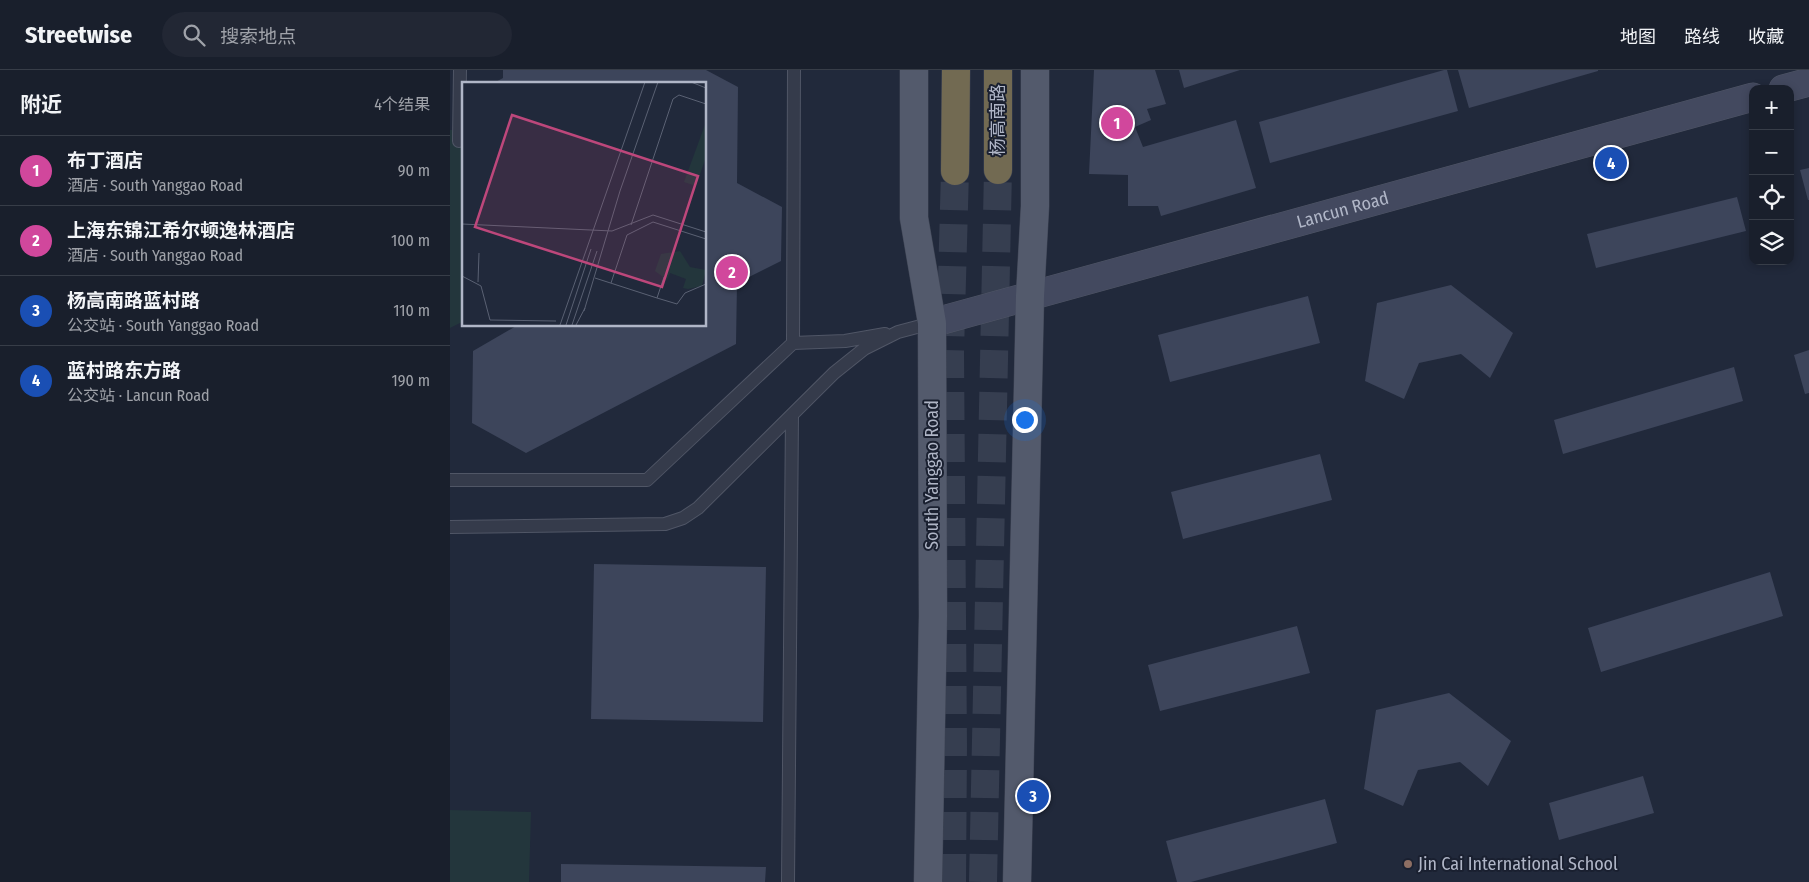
<!DOCTYPE html>
<html lang="zh">
<meta charset="utf-8">
<style>
:root{--surface:#191f2c;--page:#222734;--text:#f1f3f6;--muted:#9fa2a9;--line:#373d48;--accent:#0b8043}
body{margin:0;font-family:"Fira Sans Condensed","Noto Sans SC",sans-serif;background:var(--page);color:var(--text)}
.controls{position:absolute;right:15px;top:15px;display:grid;overflow:hidden;border-radius:10px;box-shadow:0 2px 8px #0003}
.controls button{width:45px;height:45px;display:grid;place-items:center;padding:0;border:0;border-bottom:1px solid var(--line);background:var(--surface);color:var(--text);font:25px sans-serif}
.you{position:absolute;left:574px;top:349px;width:18px;height:18px;margin:-12px;border:4px solid #fff;border-radius:50%;background:#1a73e8;box-shadow:0 0 0 8px #1a73e833}
.badge{display:grid;place-items:center;width:32px;height:32px;border-radius:50%;background:var(--accent);color:#fff;font-size:16px;font-weight:700}
.pin{position:absolute;translate:-50% -50%;border:2px solid #fff;box-shadow:0 1px 5px #0006}
.list{margin:0;padding:0;list-style:none}
h2{display:flex;justify-content:space-between;align-items:center;height:65px;margin:0;padding:0 20px;font-size:21px}
h2 small{font-size:16px;font-weight:400;color:var(--muted)}
.list li{display:grid;grid-template-columns:32px 1fr auto;gap:15px;align-items:center;box-sizing:border-box;height:70px;padding:0 20px;border-top:1px solid var(--line)}
.list b{display:block;font-size:19px;white-space:nowrap}
.list p{margin:0;font-size:16px;white-space:nowrap;color:var(--muted)}
.list em{font-size:16px;font-style:normal;color:var(--muted)}
.icon{flex:none;width:28px;height:28px;fill:none;stroke:currentColor;stroke-width:2;stroke-linecap:round;stroke-linejoin:round}
.map{position:relative;flex:none;width:1359px;height:812px;overflow:hidden}
header{display:flex;align-items:center;gap:30px;box-sizing:border-box;height:70px;padding:0 25px;background:var(--surface);border-bottom:1px solid var(--line)}
header strong{font-size:24px}
nav{display:flex;gap:28px;margin-inline-start:auto;font-size:18px}
.search{width:350px;height:45px;background:var(--page);display:flex;align-items:center;gap:12px;box-sizing:border-box;padding:0 18px;border-radius:28px;color:var(--muted);font-size:19px}
main{display:flex}
aside{flex:1;background:var(--surface)}
.map>svg:first-child{display:block}
</style>
<header>
<strong>Streetwise</strong>
<div class="search"><svg class="icon" aria-label="search" viewBox="0 0 24 24"><circle cx="10" cy="10" r="6"/><path d="M15 15l6 6"/></svg>搜索地点</div>
<nav><a>地图</a><a>路线</a><a>收藏</a></nav>
</header>
<main>
<aside>
<h2>附近<small>4个结果</small></h2>
<ul class="list">
<li><span class="badge" style="background:#d1479c">1</span><div><b>布丁酒店</b><p>酒店 · South Yanggao Road</p></div><em>90 m</em></li>
<li><span class="badge" style="background:#d1479c">2</span><div><b>上海东锦江希尔顿逸林酒店</b><p>酒店 · South Yanggao Road</p></div><em>100 m</em></li>
<li><span class="badge" style="background:#1a4fb4">3</span><div><b>杨高南路蓝村路</b><p>公交站 · South Yanggao Road</p></div><em>110 m</em></li>
<li><span class="badge" style="background:#1a4fb4">4</span><div><b>蓝村路东方路</b><p>公交站 · Lancun Road</p></div><em>190 m</em></li>
</ul>
</aside>
<div class="map">
<svg width="1359" height="812" viewBox="0 0 1359 812">
<rect width="100%" height="100%" fill="#21293b"/>
<path fill="#23363c" d="M 0,60 L 14,60 L 14,251 L 0,258 Z
M 0,740 L 81,742 L 79,812 L 0,812 Z"/>
<path fill="#3d455b" d="M 53,0 L 256,0 L 288,17 L 287,113 L 332,137 L 331,191 L 287,213 L 286,274 L 76,383 L 22,353 L 23,281 L 68,255 L 255,255 L 255,14 L 42,14 L 53,8 Z
M 644,0 L 705,0 L 716,34 L 697,39 L 701,50 L 685,57 L 693,77 L 786,50 L 806,118 L 711,146 L 708,136 L 678,136 L 678,105 L 639,104 Z
M 729,0 L 790,0 L 734,18 Z
M 994,0 L 997,0 L 1008,41 L 820,93 L 809,52 Z
M 1008,0 L 1148,0 L 1148,1 L 1019,38 Z
M 1359,98 L 1359,130 L 1358,130 L 1350,100 Z
M 1287,127 L 1296,161 L 1146,198 L 1137,164 Z
M 1001,215 L 1063,263 L 1040,308 L 1011,284 L 969,293 L 954,329 L 915,311 L 927,233 Z
M 858,226 L 870,273 L 720,312 L 708,265 Z
M 1359,280 L 1359,323 L 1355,324 L 1344,285 Z
M 1284,297 L 1293,331 L 1113,384 L 1104,350 Z
M 870,384 L 882,430 L 733,469 L 721,422 Z
M 144,494 L 316,497 L 313,652 L 141,649 Z
M 1320,502 L 1333,546 L 1151,602 L 1138,558 Z
M 847,556 L 860,603 L 710,641 L 698,595 Z
M 999,623 L 1061,671 L 1038,716 L 1010,692 L 968,700 L 953,736 L 914,719 L 926,640 Z
M 1193,706 L 1204,743 L 1109,770 L 1099,733 Z
M 875,729 L 887,773 L 741,812 L 727,812 L 716,771 Z
M 111,794 L 316,797 L 315,812 L 111,812 Z"/>
<g fill="none" stroke-linecap="round" stroke-linejoin="round">
<path stroke="#363e50" stroke-width="28" stroke-dasharray="28 14" stroke-linecap="butt" d="M 502,812 L 503,676 L 500,282 L 505,101
M 533,812 L 548,100"/>
<defs>
<path id="lane" d="M 9,71 L 10,0
M 343,273 L 395,271 L 435,264
M 0,410 L 197,410 L 343,273 L 344,0
M 0,457 L 215,454 L 233,448 L 248,438 L 384,303 L 414,279 L 448,262 L 482,253
M 338,812 L 342,345"/>
<g id="secondary">
<path d="M 1333,19 L 1359,12"/>
<path id="s1" d="M 482,253 L 1303,27"/>
</g>
<path id="primary" d="M 464,0 L 464,148 L 482,253 L 483,546 L 478,812
M 567,812 L 580,226 L 585,136 L 585,0"/>
<path id="highway" d="M 548,100 L 548,0
M 505,101 L 506,0"/>
</defs>
<use href="#lane" stroke="#505666" stroke-width="14"/>
<use href="#secondary" stroke="#505666" stroke-width="29"/>
<use href="#primary" stroke="#3e4454" stroke-width="29"/>
<use href="#highway" stroke="#3d4353" stroke-width="29"/>
<use href="#lane" stroke="#353b4b" stroke-width="12"/>
<use href="#secondary" stroke="#43495f" stroke-width="28"/>
<use href="#primary" stroke="#535a6c" stroke-width="28"/>
<use href="#highway" stroke="#726a52" stroke-width="28"/>
</g>
<circle fill="#8d6e63" stroke="#1a2030" stroke-width="2" cx="958" cy="794" r="5"/>
<g text-anchor="middle" stroke-width="4" stroke-linejoin="round" paint-order="stroke">
<g font-size="18" fill="#b0b6c7" stroke="#1a2030">
<text transform="translate(548 50) rotate(-90)" y="6">杨高南路</text>
<text dy="6" stroke="none"><textPath href="#s1" startOffset="426">Lancun Road</textPath></text>
<text transform="translate(482 405) rotate(-90)" y="6">South Yanggao Road</text>
</g>
<g font-size="18" fill="#b0b6c7" stroke="#1a2030" text-anchor="start">
<text x="968" y="800">Jin Cai International School</text>
</g>
</g>
<g transform="translate(12 12)">
<rect width="244" height="244" fill="#21293b"/>
<path d="M 244,40 L 244,75 L 234,104 L 222,100 ZM 218,169 L 228,185 L 244,188 L 240,204 L 226,207 L 221,206 L 224,197 L 208,191 L 205,198 L 193,189 L 199,172 Z" fill="#23363c"/>
<path fill="none" stroke="#5a6173" stroke-width="1" d="M 229,0 L 244,6M 0,142 L 150,149 L 191,133 L 244,150M 169,143 L 211,17 L 217,13 L 244,22M 0,194 L 19,204 L 28,238 L 94,239M 133,196 L 195,216 L 202,195M 16,200 L 17,171M 149,201 L 165,153 L 191,140 L 244,157M 195,216 L 215,222 L 223,211 L 244,202M 122,229 L 158,109 L 196,0M 98,243 L 183,0M 104,243 L 129,167M 110,243 L 135,169M 114,243 L 123,226"/>
<path fill="#bd477b" fill-opacity="0.15" stroke="#bd477b" stroke-width="2.5" d="M 50,33 L 236,94 L 200,205 L 13,145 Z"/>
<rect width="244" height="244" fill="none" stroke="#b0b6c7" stroke-width="2.5"/>
</g>
</svg>
<div class="controls">
<button>+</button>
<button>−</button>
<button><svg class="icon" aria-label="locate" viewBox="0 0 24 24"><circle cx="12" cy="12" r="6"/><path d="M12 2v4M12 18v4M2 12h4M18 12h4"/></svg></button>
<button><svg class="icon" aria-label="layers" viewBox="0 0 24 24"><path d="M12 4l9 5-9 5-9-5zM3 14l9 5 9-5"/></svg></button>
</div>
<div class="you"></div>
<div class="pin badge" style="left:667px;top:53px;background:#d1479c">1</div>
<div class="pin badge" style="left:282px;top:202px;background:#d1479c">2</div>
<div class="pin badge" style="left:583px;top:726px;background:#1a4fb4">3</div>
<div class="pin badge" style="left:1161px;top:93px;background:#1a4fb4">4</div>
</div>
</main>
